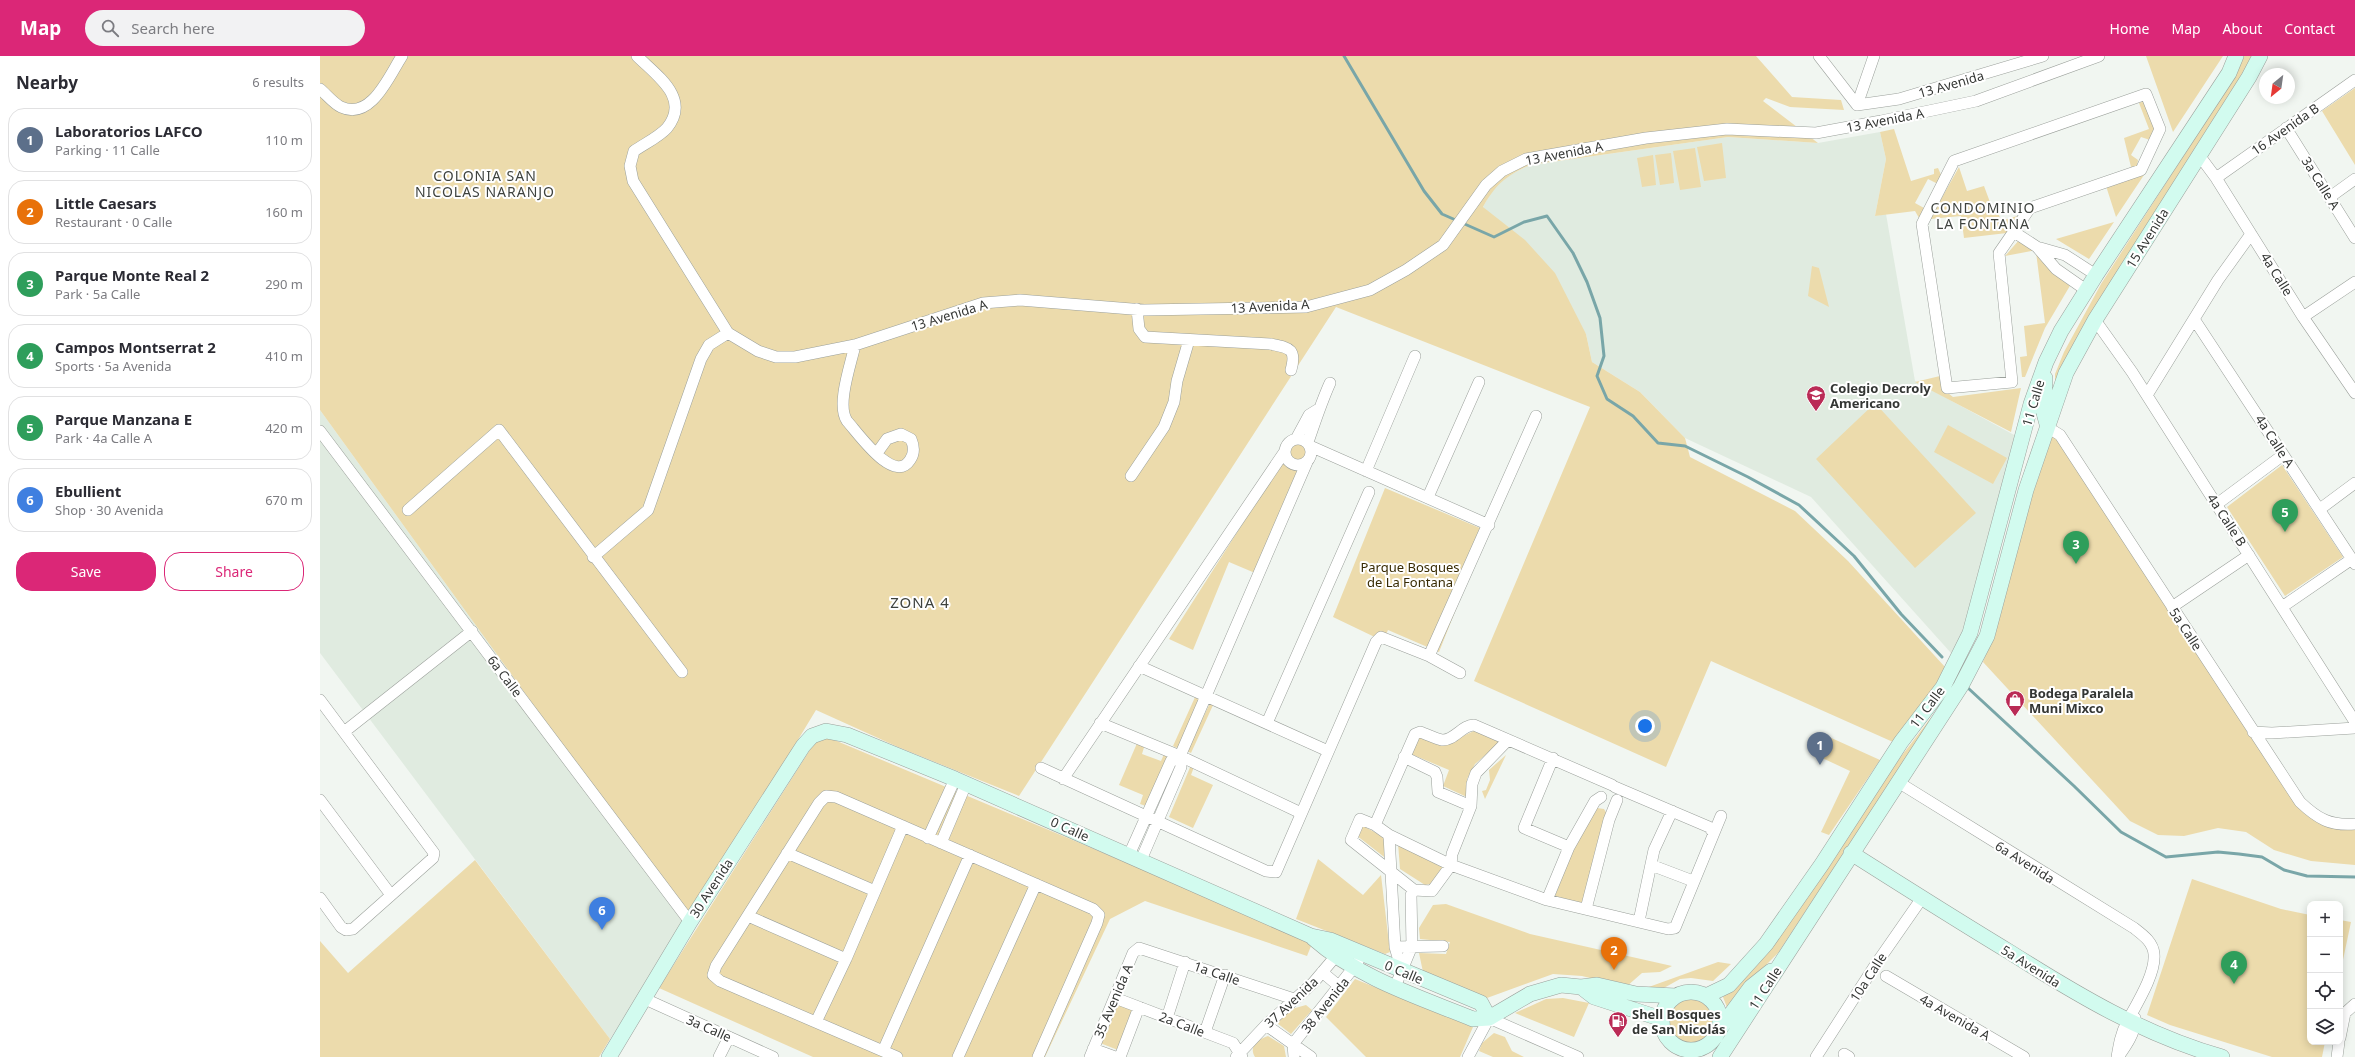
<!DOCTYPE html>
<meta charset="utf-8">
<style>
:root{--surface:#fff;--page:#f2f2f3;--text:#2b2b33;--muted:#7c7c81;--line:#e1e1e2;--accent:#db2777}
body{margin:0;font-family:"Noto Sans",sans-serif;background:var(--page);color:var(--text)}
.controls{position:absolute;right:12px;bottom:12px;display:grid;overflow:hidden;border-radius:8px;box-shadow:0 2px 10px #0003}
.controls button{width:36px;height:36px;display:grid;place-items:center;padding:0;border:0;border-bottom:1px solid var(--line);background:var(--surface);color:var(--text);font:20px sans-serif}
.compass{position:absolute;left:1939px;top:12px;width:36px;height:36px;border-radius:50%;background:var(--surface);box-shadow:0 2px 10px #0003;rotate:209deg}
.you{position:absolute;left:1325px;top:670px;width:14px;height:14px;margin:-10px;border:3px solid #fff;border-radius:50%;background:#1a73e8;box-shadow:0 0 0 6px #1a73e833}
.badge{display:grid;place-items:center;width:26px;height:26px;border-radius:50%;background:var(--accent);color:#fff;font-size:13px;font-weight:700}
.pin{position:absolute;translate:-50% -33px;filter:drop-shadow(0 1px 2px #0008)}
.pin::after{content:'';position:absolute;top:21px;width:14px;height:12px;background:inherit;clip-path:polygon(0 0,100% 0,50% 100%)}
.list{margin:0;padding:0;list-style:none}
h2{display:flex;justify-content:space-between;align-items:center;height:52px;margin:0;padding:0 16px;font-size:17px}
h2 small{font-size:13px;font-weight:400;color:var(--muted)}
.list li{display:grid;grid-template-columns:26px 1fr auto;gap:12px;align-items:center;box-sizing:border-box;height:64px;margin:0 8px 8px;padding:0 8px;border:1px solid var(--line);border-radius:16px}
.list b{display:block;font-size:15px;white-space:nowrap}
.list p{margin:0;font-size:13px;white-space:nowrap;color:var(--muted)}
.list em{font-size:13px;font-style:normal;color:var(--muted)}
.actions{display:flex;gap:8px;padding:12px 16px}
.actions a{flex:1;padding:9px 0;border:1px solid var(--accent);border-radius:16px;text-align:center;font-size:14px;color:var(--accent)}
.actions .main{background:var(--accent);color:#fff}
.icon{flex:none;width:22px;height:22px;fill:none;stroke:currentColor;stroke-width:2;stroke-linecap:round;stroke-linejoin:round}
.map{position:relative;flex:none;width:2035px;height:1001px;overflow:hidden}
header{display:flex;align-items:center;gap:24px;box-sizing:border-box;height:56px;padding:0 20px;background:var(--accent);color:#fff}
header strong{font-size:19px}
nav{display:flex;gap:22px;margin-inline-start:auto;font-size:14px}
.search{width:280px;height:36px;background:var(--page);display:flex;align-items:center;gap:10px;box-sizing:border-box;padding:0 14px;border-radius:22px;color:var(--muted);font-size:15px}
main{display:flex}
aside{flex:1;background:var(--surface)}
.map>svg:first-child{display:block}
</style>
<header>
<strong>Map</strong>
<div class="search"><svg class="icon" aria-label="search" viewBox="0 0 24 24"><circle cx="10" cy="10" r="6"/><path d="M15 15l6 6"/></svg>Search here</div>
<nav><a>Home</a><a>Map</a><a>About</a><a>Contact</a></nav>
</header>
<main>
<aside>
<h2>Nearby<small>6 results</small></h2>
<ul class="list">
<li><span class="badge" style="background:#5c6f8a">1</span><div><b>Laboratorios LAFCO</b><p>Parking · 11 Calle</p></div><em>110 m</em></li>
<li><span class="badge" style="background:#e8710a">2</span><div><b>Little Caesars</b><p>Restaurant · 0 Calle</p></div><em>160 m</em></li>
<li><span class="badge" style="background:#2e9e5b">3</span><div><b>Parque Monte Real 2</b><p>Park · 5a Calle</p></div><em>290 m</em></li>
<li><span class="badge" style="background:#2e9e5b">4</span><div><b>Campos Montserrat 2</b><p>Sports · 5a Avenida</p></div><em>410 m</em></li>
<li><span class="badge" style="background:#2e9e5b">5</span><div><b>Parque Manzana E</b><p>Park · 4a Calle A</p></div><em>420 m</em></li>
<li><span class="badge" style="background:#3f7fe0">6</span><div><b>Ebullient</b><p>Shop · 30 Avenida</p></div><em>670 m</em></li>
</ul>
<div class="actions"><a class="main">Save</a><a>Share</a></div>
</aside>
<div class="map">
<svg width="2035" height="1001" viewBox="0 0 2035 1001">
<rect width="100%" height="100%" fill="#f1f6f1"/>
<path fill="#e0ebe0" d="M 1560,76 L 1566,103 L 1555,160 L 1566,158 L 1595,325 L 1696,380 L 1646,574 L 1631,597 L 1491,441 L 1365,382 L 1320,336 L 1272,306 L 1266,278 L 1163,151 L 1172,134 L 1187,120 L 1210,109 L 1408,81 L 1498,87 Z
M 0,354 L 369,864 L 290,983 L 0,597 Z"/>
<path fill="#ecdbac" d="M 0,0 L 1436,0 L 1472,41 L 1521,44 L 1524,54 L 1470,51 L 1446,42 L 1443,45 L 1498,87 L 1408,81 L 1210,109 C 1186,120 1176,128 1163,151 L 1205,184 L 1235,217 L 1266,278 L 1272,306 L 1320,336 L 1365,382 L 1370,401 L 1475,455 L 1528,505 L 1625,611 L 1614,634 L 1573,686 L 1391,605 L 1346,711 L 1154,625 L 1270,351 L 1016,251 L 699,740 L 578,691 L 496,654 L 369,864 L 0,354 Z
M 1826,0 L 1903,0 L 1853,76 Z
M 1924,0 L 1933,0 L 1735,342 L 1735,318 L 1744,296 L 1781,228 L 1913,23 Z
M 2035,32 L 2035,109 L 2002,55 Z
M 1825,45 L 1835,75 L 1830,84 L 1821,81 L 1811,99 L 1818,104 L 1817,110 L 1811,111 L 1804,82 L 1829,73 L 1819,47 Z
M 1574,73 L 1591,125 L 1614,118 L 1614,113 L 1618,112 L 1622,121 L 1618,128 L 1608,123 L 1595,147 L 1604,152 L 1599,162 L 1595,155 L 1555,160 L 1566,103 L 1560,76 Z
M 1402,87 L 1406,122 L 1384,125 L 1377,91 Z
M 1375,92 L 1381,131 L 1360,134 L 1353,95 Z
M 1351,97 L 1354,127 L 1340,129 L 1335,99 Z
M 1333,99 L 1336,129 L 1322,131 L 1317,102 Z
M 1639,111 L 1647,135 L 1664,130 L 1674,157 L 1678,156 L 1681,165 L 1697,160 L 1687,177 L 1644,182 L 1641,160 L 1610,163 Z
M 1824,119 L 1796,161 L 1786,130 Z
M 1794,166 L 1769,203 L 1736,183 Z
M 1700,183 L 1717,194 L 1685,200 Z
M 1716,196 L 1754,223 L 1725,272 L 1705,321 L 1702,321 L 1700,301 L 1707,300 L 1704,270 L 1725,267 Z
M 1492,210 L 1499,212 L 1509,251 L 1488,240 Z
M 1620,320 L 1624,334 L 1633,341 L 1701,332 L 1691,376 L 1595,326 Z
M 1555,347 L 1656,457 L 1595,512 L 1496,403 Z
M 1628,369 L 1687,402 L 1673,428 L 1614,396 Z
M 1734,372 L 1997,762 L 2035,771 L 2035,809 L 1991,805 L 1954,794 L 1926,776 L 1898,772 L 1864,780 L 1838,779 L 1810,765 L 1663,606 L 1672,582 L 1709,435 Z
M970 396a8 8 0 1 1 16 0a8 8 0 1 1-16 0Z
M 964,403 L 970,409 L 979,411 L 935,517 L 909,506 L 873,594 L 849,583 Z
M 1962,409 L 2023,501 L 1965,540 L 1907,451 Z
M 1065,432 L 1167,475 L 1119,596 L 1068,574 L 1063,585 L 1013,561 Z
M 876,639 L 882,641 L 859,693 L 853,690 Z
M 891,645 L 894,647 L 871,697 L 867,695 Z
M 1623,646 L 1458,897 L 1427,928 L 1408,954 L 1403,941 L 1452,891 L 1573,711 Z
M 1158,673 L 1184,683 L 1155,708 L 1147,723 L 1149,742 L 1123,730 L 1129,714 L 1091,698 L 1100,678 L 1126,688 Z
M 500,678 L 993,885 L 987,900 L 825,845 L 790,863 L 725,1001 L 493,1001 L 339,932 Z
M 1507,680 L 1560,704 L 1509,779 L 1501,776 L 1530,715 L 1498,700 Z
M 818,685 L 825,688 L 822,698 L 841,705 L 845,696 L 850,699 L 826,750 L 820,748 L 823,739 L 799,729 Z
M 1186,699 L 1165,743 L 1162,735 L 1166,734 L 1170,724 L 1169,714 Z
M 871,709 L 874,711 L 871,719 L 893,729 L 873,772 L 849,761 Z
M 1277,752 L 1284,753 L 1287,758 L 1276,791 L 1263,848 L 1235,840 L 1253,793 Z
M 1041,769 L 1066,782 L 1068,804 L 1036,779 Z
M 1078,787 L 1124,808 L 1115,827 L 1105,829 L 1080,813 Z
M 998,803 L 1043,839 L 1061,819 L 1070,896 L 1065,898 L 976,863 Z
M 155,804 L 290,983 L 279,1001 L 0,1001 L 0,885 L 28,917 Z
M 1872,823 L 1961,853 L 1990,859 L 1990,986 L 2005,986 L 2002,1001 L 1952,1001 L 1850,969 L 1827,959 Z
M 1126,848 L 1210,878 L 1352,910 L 1340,916 L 1322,917 L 1306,931 L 1262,920 L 1233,918 L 1167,942 L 1103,916 L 1099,897 L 1126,898 L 1130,886 L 1100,883 L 1099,872 L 1113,849 Z
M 2020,864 L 2031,866 L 2020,918 Z
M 1398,906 L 1411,908 L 1393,925 L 1371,922 L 1360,923 L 1342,933 L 1326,932 Z
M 1035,923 L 1153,971 L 1140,1001 L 1046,1001 L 1006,961 Z
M1347 965a24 24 0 1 1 48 0a24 24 0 1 1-48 0Z
M 1243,942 L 1269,947 L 1254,981 L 1195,957 L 1226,943 Z
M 799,947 L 815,953 L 798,994 L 780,987 Z
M 986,949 L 992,954 L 971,978 L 957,967 L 968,954 Z
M 1174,977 L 1185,981 L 1192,995 L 1204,1001 L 1173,1001 L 1159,995 L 1162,987 Z
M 948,980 L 964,990 L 966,1001 L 935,1001 C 928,990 939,983 948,980 Z"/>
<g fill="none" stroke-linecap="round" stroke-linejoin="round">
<path stroke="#79a6a8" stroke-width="3" d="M 1024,0 L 1104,135 L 1122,158 L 1174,181 L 1204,166 L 1227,160 L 1253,197 L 1267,226 L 1280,262 L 1284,300 L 1277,320 L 1287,343 L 1313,360 L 1338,387 L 1365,390 L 1428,421 L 1479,449 L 1534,500 L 1581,558 L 1622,601
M 1648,632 L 1754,730 L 1801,776 L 1846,801 L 1898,796 L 1919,798 L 1942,801 L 1964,814 L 1987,820 L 2035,821"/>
<defs>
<path id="street" d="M 317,0 C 337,20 371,42 347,72 C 339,81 324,88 314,95 L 310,110 L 313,125 L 408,277 L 438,295 L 456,301 L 475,301 L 535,289 L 663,247 L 700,244 L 824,254 L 986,251 L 1050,234 L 1086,214 L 1123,189 L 1166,129 L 1182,115 L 1206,103 L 1326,82 L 1407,73 L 1496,77 L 1561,65 L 1656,45 L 1779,0
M 1499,0 L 1537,49
M 0,33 C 6,38 14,48 21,51 C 51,65 69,20 82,0
M 1826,38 L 1840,73 L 1821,114 L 1710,152 L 1679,197 L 1692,326 L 1627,332 L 1602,168 L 1634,105 Z
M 1537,49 L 1579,43 L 1723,0
M 1537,49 L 1554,0
M 1966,72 L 2035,182
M 1879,99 L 1896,122 L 1983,261 L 2035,337
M 1896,122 L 2035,24
M 2010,141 L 2035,123
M 1694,176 L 1717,191 L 1745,199 L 1776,219
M 1717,191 L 1736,213 L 1766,234
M 817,253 L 819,273 L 825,281 L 950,288 C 969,292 977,292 971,314
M 1983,261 L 2035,226
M 1874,263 L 2035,508
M 1775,264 L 1812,316 L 2035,666
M 535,289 C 531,308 516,349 527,365 C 538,377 574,429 590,404 C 595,397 594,390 591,383 L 581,378 L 567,383 L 557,397
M 1827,339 L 1898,224 L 1931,178
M 1727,371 L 1740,379 L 1980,746 C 1998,763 2010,770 2035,768
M 0,375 L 370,866
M 976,383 L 989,359 L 997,354
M965 396a13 13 0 1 1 26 0a13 13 0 1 1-26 0Z
M 988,386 C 995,366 1001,347 1010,327
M 990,390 L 1169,469
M 1046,415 L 1095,300
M 811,420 L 844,371 L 854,346 L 857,325 L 869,284
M 1108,441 L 1159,326
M 1897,448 L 1963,399
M 2000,453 L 2035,427
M 88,454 L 179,374 L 362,616
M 273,501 L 328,454 L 381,303 L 389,289 L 408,277
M 1852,551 L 1929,499
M 1962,551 L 2032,503
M 1109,600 L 1216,360
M 819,610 L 1008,695
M 0,644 L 114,797 L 113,802 L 33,873 L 26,874 L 21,871 L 0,842
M 780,667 L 860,700 L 981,757
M 947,667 L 1049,436
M 24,676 L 152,575
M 1933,676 L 1952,677 L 2035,672
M 1084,701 L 1115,716 L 1117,721 L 1118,736 L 1151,750
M 1233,702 L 1204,772 L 1249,791
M 721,712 L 946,815 L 956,816 L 1056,586 L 1061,581 L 1109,600 L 1140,617
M 743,723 L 965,395
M 1578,726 L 1814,872 C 1823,879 1833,886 1834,898 C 1836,918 1816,949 1807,966 C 1801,977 1799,989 1797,1001
M 1295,731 L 1389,771 L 1393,776
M 0,744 L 71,839
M 1055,769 L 1095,678 L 1100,676 C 1107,678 1115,683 1122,684 C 1134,685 1142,669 1154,669 L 1292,729
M 1069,779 L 1075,891 L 1082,915
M 608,782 L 635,723
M 621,787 L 646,728
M 467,797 L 555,835
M 809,799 L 851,705 L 860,700
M 821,804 L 861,711 L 860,700 L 987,406
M 1331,809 L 1373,825
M 1094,834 L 1031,784 L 1040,763 L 1055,769 L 1069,779 L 1131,809 L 1227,844 L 1348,873 L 1355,872 L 1401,760
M 1227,844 L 1249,791 L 1275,745 L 1281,741
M 1266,853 L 1289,764 L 1297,744
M 428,860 L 526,903
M 1319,865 L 1334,794 L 1352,755
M 1075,891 L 1123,890
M 1002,916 L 1020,931
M 1566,920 L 1704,1001
M 1075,931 L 1092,890 L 1091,839 L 1094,834 L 1112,835 L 1131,809 L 1132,798 L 1151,750 L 1152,728 L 1156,717 L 1188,684
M 795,942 L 913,987 L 922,1001
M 325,943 L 453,1001
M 847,962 L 865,906
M 496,966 L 526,903 L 583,770
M 946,969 L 991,1001
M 885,976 L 905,919
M 2020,982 L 2025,957 L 2035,948
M 773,993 L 795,1001
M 563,995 L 650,799
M 1524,998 L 1529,1001
M 399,1001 L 409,981
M 577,1001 L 400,925 L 393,919 L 396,910 L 499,747 L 506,740 L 516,741 L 773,853 L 779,859 L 777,867 L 718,1001
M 638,1001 L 716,828
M 770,1001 L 813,897 L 819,892 L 974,943
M 800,1001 L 819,951
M 916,1001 L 946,969 L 993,927 L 1021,894
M 974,1001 L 973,988 L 1038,906
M 1148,1001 L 1169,962 L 1258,1001
M 1496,1001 L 1554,911 L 1602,842
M 1798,1001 C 1806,990 1816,976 1815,962
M 2017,1001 L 2019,986"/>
<path id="secondary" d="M 1725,322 L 1724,357 L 1727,368
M 1531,797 C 1583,830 1635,863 1688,895 C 1756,938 1824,979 1902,1001
M 993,882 C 1038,922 1099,941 1153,963 L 1169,962 L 1210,938 L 1241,929 L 1261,931 L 1277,929 L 1316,938 L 1356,940
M 1261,931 L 1274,941 L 1342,963
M1342 965a29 29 0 1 1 58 0a29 29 0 1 1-58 0Z
M 1386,940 L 1409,929 L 1446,888 L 1502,808 L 1581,686 L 1623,631 L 1650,577 L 1711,348 L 1726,306 L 1741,275 L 1776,219 L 1909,17 L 1916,0
M 1399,974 L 1431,931 L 1451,915
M 289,1001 L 370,866 L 483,690 L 492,680 L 506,675 L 527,679 L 635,723 L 991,880 L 1010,884 L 1161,947 L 1169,962
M 1400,1001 L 1641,630 L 1667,580 L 1706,434 L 1746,317 L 1775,264 L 1929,21 L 1940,0"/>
</defs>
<use href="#street" stroke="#9ba09b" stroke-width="12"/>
<use href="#secondary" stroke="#9ba09b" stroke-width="16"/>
<use href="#street" stroke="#fff" stroke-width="11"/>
<use href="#secondary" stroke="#d2fbef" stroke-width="15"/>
</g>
<defs>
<symbol id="school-pin" viewBox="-11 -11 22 30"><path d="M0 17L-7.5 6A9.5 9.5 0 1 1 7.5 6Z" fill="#ba2b56" stroke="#fff"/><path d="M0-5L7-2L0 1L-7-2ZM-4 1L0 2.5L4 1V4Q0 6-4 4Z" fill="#fff"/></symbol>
<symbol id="shop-pin" viewBox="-11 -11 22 30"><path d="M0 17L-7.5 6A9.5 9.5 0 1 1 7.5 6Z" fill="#ba2b56" stroke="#fff"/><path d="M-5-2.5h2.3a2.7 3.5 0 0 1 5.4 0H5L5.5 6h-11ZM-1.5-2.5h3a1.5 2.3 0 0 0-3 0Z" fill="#fff"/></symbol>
<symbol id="fuel-pin" viewBox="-11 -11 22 30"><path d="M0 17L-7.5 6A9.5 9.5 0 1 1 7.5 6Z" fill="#ba2b56" stroke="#fff"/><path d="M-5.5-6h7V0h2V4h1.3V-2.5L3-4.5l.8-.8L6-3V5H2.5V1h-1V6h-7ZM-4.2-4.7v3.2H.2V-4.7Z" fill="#fff"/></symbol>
</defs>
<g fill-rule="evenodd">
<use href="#school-pin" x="1485" y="328" width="22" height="30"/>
<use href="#shop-pin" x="1684" y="633" width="22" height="30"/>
<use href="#fuel-pin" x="1287" y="954" width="22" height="30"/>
</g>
<g text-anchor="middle" stroke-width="4" stroke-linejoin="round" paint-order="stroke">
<g font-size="13" fill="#343634" stroke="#fff">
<text transform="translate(1631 28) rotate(-16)" y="5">13 Avenida</text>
<text transform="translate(1565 64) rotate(-11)" y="5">13 Avenida A</text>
<text transform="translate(1965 73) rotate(-35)" y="5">16 Avenida B</text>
<text transform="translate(1244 97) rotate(-11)" y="5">13 Avenida A</text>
<text transform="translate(2001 127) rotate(58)" y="5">3a Calle A</text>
<text transform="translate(1827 182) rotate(-58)" y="5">15 Avenida</text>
<text transform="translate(1957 218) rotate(58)" y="5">4a Calle</text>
<text transform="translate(950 250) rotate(-3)" y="5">13 Avenida A</text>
<text transform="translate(629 259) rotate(-17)" y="5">13 Avenida A</text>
<text transform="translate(1713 347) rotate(-73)" y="5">11 Calle</text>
<text transform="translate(1955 385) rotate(57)" y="5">4a Calle A</text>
<text transform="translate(1907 464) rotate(57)" y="5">4a Calle B</text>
<text transform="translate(1866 573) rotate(57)" y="5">5a Calle</text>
<text transform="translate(185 620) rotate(53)" y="5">6a Calle</text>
<text transform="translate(1607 651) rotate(-53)" y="5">11 Calle</text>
<text transform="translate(750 773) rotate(24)" y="5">0 Calle</text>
<text transform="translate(1705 806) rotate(32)" y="5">6a Avenida</text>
<text transform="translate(391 832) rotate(-57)" y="5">30 Avenida</text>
<text transform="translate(1711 910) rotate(32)" y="5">5a Avenida</text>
<text transform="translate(1084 916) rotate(23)" y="5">0 Calle</text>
<text transform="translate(897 917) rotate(19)" y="5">1a Calle</text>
<text transform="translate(1548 921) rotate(-57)" y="5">10a Calle</text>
<text transform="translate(1445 932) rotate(-57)" y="5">11 Calle</text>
<text transform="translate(793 945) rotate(-67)" y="5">35 Avenida A</text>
<text transform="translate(971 946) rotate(-43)" y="5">37 Avenida</text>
<text transform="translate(1005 949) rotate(-51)" y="5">38 Avenida</text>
<text transform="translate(1635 961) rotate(30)" y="5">4a Avenida A</text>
<text transform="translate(862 968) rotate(21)" y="5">2a Calle</text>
<text transform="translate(389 972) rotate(24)" y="5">3a Calle</text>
</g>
<g font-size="13" font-weight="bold" fill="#343634" stroke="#fff" text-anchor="start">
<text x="1510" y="337">Colegio Decroly<tspan x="1510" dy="15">Americano</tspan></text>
<text x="1709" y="642">Bodega Paralela<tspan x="1709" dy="15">Muni Mixco</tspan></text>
<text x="1312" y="963">Shell Bosques<tspan x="1312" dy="15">de San Nicolás</tspan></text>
</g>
<g font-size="13" fill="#382b03" stroke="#fff">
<text x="1090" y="516">Parque Bosques<tspan x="1090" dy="15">de La Fontana</tspan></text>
</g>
<g font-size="14" letter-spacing="1" fill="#3e423e" stroke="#fff">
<text x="165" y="125">COLONIA SAN<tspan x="165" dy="16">NICOLAS NARANJO</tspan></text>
<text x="1663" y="157">CONDOMINIO<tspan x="1663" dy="16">LA FONTANA</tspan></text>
</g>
<g font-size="15" letter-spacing="1" fill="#3e423e" stroke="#fff">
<text x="600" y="552">ZONA 4</text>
</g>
</g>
</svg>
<div class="controls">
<button>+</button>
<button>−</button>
<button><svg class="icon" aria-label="locate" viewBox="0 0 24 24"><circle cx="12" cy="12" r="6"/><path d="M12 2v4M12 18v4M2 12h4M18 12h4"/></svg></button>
<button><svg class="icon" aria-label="layers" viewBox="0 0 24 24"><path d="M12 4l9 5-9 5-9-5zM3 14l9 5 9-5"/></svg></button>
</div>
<svg class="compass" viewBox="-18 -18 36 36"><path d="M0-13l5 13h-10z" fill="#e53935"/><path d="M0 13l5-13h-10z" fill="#7c7c81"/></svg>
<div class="you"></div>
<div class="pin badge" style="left:1500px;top:709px;background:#5c6f8a">1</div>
<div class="pin badge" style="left:1294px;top:914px;background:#e8710a">2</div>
<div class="pin badge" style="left:1756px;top:508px;background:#2e9e5b">3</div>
<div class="pin badge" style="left:1914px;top:928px;background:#2e9e5b">4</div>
<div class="pin badge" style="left:1965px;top:476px;background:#2e9e5b">5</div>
<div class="pin badge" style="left:282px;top:874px;background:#3f7fe0">6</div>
</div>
</main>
